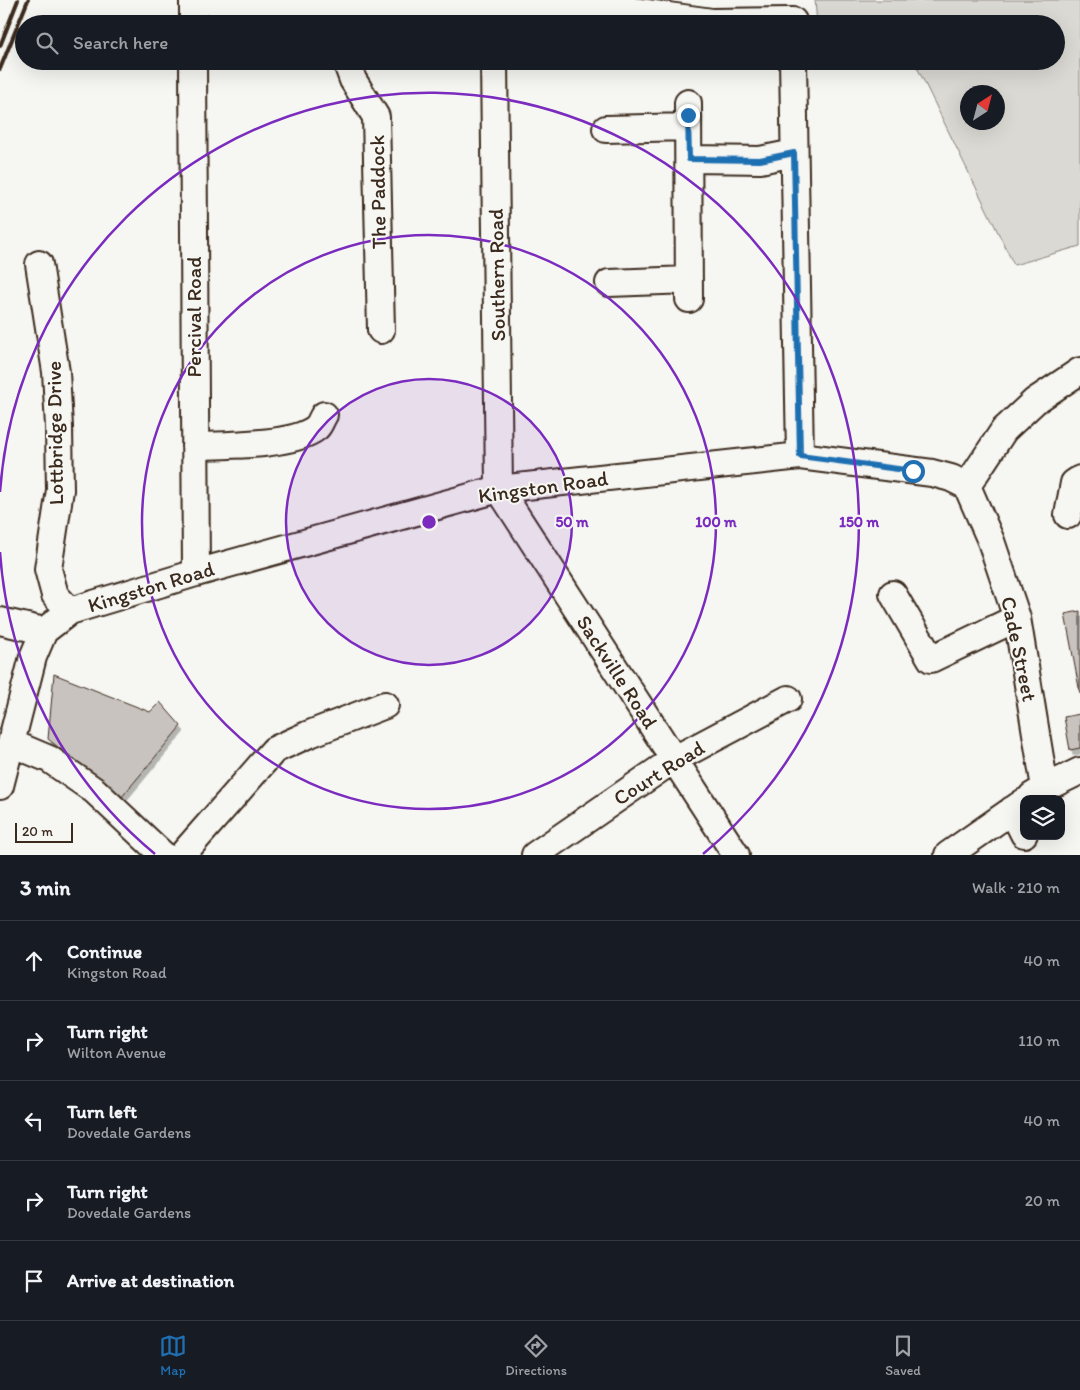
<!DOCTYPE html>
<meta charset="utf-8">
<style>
:root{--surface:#171b24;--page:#242831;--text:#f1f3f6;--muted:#9ea1a6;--line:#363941;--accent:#1f6fb2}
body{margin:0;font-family:Itim,sans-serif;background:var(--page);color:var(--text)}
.controls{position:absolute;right:15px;bottom:15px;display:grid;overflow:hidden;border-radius:10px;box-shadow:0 5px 20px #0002}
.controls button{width:45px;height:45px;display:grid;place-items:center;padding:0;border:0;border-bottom:1px solid var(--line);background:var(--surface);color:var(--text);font:25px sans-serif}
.compass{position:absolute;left:960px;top:85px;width:45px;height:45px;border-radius:50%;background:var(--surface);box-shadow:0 5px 20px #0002;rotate:36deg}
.scale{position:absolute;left:15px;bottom:12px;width:58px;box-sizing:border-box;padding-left:5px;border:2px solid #3b2a1e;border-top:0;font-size:14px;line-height:18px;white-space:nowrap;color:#3b2a1e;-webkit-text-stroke:4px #f6f6f2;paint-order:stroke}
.stop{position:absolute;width:15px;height:15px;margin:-11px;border:4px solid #1f6fb2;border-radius:50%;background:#fff}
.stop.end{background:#1f6fb2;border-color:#fff;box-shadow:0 1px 5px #0008}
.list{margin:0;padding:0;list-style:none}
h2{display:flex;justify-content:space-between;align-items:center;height:65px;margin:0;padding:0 20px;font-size:21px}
h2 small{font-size:16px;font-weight:400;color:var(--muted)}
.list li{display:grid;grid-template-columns:32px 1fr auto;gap:15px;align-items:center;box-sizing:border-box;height:80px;padding:0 20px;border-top:1px solid var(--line)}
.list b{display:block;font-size:19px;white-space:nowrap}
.list p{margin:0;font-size:16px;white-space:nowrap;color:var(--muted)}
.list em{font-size:16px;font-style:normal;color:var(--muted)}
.icon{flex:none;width:28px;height:28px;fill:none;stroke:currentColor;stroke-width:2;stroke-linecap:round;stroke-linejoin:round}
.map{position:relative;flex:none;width:1080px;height:855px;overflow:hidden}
.search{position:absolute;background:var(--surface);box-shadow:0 5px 20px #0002;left:15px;right:15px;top:15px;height:55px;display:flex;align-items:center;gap:12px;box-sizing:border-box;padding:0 18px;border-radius:28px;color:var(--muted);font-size:19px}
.sheet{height:465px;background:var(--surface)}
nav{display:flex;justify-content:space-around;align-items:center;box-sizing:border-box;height:70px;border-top:1px solid var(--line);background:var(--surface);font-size:14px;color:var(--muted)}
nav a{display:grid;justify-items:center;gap:2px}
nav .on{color:var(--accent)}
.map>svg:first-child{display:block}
</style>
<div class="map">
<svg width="1080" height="855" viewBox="0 0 1080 855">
<defs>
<filter id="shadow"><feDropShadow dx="3" dy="5.5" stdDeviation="0" flood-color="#0004"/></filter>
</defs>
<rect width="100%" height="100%" fill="#f6f6f2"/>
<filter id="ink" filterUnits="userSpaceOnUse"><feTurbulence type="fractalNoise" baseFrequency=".02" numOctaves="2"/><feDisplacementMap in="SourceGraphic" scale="10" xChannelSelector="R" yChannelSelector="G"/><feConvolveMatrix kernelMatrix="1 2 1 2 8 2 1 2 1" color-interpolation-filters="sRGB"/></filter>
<g filter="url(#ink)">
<path fill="#dad9d3" stroke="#8a8278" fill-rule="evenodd" d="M 815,0 L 1080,0 L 1080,246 L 1014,265 L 914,61 L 1056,61 L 1056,24 L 817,24 ZM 968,92 L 998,92 L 998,122 L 968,122 Z"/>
<path fill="#c8c3be" stroke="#3b2a1e" filter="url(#shadow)" d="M 1080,611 L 1080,693 L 1065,614 Z
M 54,674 L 150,712 L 160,702 L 181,726 L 121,798 L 48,739 Z
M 1080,714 L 1080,748 L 1070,750 L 1064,717 Z"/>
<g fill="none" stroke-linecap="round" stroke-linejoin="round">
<defs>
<path id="minor" d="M 193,0 L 193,24
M 201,0 L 265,12 L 494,6 L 603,7 L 712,22 L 793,21
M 193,61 L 196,573
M 346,61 L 353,80 L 376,117 L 381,330
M 494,61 L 499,489 L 736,855
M 793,61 L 800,456
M 688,103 L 689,299
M 606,129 L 688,127
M 689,159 L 760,160 L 794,153
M 39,264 L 56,372 L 59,427 L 60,490 L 48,569 L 55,595 L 70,611
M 609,283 L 689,280
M 195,446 C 225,445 293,446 316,428 C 320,425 321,419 324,415
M 967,486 L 991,541 L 1017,618 L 1045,788
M 967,486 L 1004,430 L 1035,401 L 1080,371
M 1068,515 L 1074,483 L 1080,479
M 893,594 L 931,659 L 1017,618
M 0,621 L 44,631
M 11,743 L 49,759 L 95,791 L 163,855
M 0,786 L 33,657 L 44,631 L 70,611 L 196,573 L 499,489 L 800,456 L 932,473 L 951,478 L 967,486
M 1032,796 L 1045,788 L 1080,771
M 1012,810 L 1024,834
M 182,855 L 274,750 L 307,735 L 385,705
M 535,855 L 673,760 L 788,699
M 948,855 L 1024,802"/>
</defs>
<use href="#minor" stroke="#3b2a1e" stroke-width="30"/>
<use href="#minor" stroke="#f6f6f2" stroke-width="26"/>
<path stroke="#3b2a1e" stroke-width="4" d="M 0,46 L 18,0
M 0,69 L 28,0"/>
</g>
</g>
<g fill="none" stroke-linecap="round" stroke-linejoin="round" filter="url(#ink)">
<path stroke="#1f6fb2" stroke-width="6" d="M 688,115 L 689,159 L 760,160 L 794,153 L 800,456 L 913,471"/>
</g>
<circle cx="429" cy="522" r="143" fill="#7b2cbf" fill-opacity=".12"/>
<g fill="none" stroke="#7b2cbf" stroke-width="2.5">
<circle cx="429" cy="522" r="143"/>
<circle cx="429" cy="522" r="287"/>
<path d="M155 854A430 430 0 0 1 0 552M0 492A430 430 0 1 1 703 854"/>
</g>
<g text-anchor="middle" stroke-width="4" stroke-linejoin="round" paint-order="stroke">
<g font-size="21" fill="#3b2a1e" stroke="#f6f6f2">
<text transform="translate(378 192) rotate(-91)" y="7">The Paddock</text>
<text transform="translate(497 275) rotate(-91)" y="7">Southern Road</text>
<text transform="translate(194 317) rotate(-90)" y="7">Percival Road</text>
<text transform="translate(55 433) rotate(-91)" y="7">Lottbridge Drive</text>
<text transform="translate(543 487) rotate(-8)" y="7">Kingston Road</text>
<text transform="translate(151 587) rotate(-17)" y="7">Kingston Road</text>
<text transform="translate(1019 649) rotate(78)" y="7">Cade Street</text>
<text transform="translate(617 672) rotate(57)" y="7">Sackville Road</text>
<text transform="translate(659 773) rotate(-32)" y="7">Court Road</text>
</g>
</g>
<circle cx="429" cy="522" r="8" fill="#7b2cbf" stroke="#f6f6f2" stroke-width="2.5"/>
<g font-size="15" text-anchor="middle" font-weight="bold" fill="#7b2cbf" stroke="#f6f6f2" stroke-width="4" stroke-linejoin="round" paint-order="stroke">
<text x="572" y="527">50 m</text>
<text x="716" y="527">100 m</text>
<text x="859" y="527">150 m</text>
</g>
</svg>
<div class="controls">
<button><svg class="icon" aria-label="layers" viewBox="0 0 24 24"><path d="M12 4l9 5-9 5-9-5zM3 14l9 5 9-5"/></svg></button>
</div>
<svg class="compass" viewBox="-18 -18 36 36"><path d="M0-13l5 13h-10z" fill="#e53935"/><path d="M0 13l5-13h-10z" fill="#9ea1a6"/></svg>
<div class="scale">20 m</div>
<div class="stop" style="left:913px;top:471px"></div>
<div class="stop end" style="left:688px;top:115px"></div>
<div class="search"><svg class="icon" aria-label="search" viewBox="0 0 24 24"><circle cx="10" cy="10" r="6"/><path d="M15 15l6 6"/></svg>Search here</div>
</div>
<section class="sheet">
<h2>3 min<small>Walk · 210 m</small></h2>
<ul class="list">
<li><svg class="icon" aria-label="ahead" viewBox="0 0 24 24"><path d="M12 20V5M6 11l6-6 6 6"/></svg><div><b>Continue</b><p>Kingston Road</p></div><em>40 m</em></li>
<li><svg class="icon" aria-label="right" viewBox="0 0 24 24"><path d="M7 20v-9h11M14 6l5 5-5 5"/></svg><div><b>Turn right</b><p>Wilton Avenue</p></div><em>110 m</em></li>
<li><svg class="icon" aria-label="left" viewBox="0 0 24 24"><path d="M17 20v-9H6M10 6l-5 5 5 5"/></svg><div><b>Turn left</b><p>Dovedale Gardens</p></div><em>40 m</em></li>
<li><svg class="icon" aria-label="right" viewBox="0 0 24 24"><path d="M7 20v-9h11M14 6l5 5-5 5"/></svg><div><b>Turn right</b><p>Dovedale Gardens</p></div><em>20 m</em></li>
<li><svg class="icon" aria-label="arrive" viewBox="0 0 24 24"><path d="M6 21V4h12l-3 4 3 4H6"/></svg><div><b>Arrive at destination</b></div></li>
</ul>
</section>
<nav>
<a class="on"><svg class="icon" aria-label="map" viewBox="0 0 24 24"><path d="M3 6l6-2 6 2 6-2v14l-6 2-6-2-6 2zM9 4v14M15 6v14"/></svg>Map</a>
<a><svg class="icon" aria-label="directions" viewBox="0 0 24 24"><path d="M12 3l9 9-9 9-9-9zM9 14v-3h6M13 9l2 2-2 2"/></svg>Directions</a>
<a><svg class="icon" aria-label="saved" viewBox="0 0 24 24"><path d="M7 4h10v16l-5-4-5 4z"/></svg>Saved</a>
</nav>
